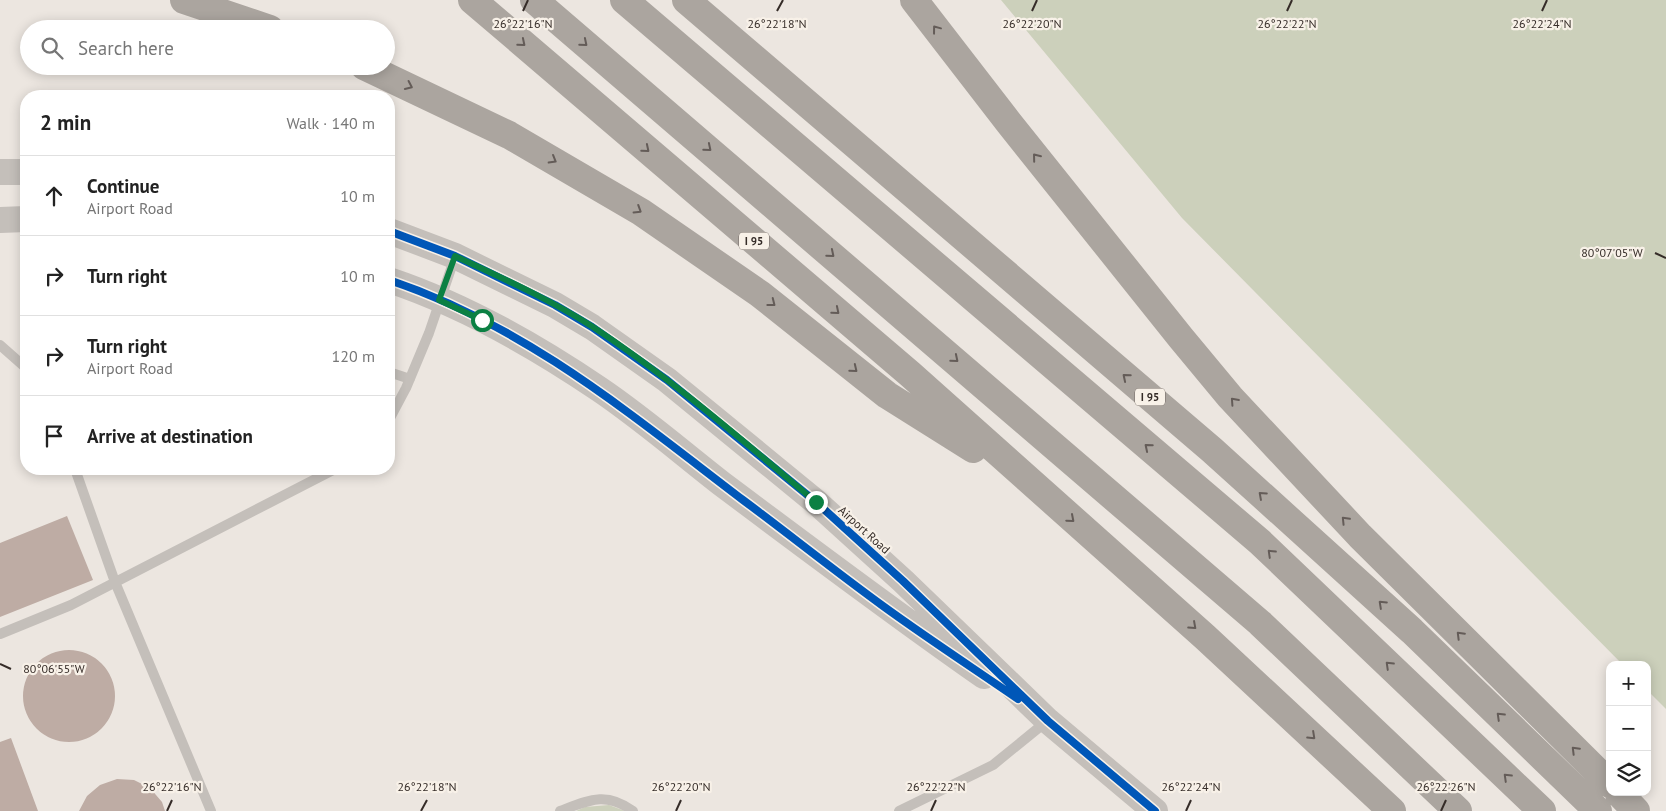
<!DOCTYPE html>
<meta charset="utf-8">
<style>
:root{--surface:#fff;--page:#f6f6f6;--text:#222;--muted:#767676;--line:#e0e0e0}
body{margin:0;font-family:"PT Sans",sans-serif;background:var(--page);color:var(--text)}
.controls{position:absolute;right:15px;bottom:15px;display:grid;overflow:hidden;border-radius:10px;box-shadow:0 2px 12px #0003}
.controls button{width:45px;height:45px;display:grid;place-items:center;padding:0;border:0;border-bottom:1px solid var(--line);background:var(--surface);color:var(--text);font:25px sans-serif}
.stop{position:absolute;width:15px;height:15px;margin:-11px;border:4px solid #0b8043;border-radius:50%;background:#fff}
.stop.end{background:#0b8043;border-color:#fff;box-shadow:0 1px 5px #0008}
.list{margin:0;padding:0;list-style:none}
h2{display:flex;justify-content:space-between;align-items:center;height:65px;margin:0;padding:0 20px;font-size:21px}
h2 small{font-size:16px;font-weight:400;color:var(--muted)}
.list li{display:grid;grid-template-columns:32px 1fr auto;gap:15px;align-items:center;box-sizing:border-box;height:80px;padding:0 20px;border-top:1px solid var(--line)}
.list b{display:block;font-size:19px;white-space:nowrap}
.list p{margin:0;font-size:16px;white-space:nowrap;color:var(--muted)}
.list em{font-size:16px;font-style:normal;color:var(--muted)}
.icon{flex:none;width:28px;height:28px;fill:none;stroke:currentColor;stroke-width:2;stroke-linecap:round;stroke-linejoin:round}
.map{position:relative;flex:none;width:1666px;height:811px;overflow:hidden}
.search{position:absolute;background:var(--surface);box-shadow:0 2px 12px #0003;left:20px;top:20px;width:375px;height:55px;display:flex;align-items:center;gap:12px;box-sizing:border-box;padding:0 18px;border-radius:28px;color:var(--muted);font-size:19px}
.panel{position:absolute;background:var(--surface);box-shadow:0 2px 12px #0003;left:20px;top:90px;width:375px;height:385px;border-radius:20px}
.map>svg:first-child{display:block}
</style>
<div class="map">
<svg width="1666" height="811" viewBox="0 0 1666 811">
<rect width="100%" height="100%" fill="#ece6e0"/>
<path fill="#ccd0bb" d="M 1001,0 L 1666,0 L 1666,709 L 1647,690 L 1647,665 L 1623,665 L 1182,218 Z
M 609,805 L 625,811 L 576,811 L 585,807 Z"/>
<path fill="#beaca4" d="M 67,516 L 93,580 L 0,617 L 0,543 Z
M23 696a46 46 0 1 1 92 0a46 46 0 1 1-92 0Z
M 11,738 L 38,811 L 0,811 L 0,742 Z
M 117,779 L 134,780 L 150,788 L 162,802 L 165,811 L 79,811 L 87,796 L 100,785 Z"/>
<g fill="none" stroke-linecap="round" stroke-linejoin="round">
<path stroke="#c4bfba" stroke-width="10" d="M 0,345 L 26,368
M 389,372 L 410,379
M 389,420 L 406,388 L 429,333 L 455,257
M 75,469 L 115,582 L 211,811
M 0,634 L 71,605 L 335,469
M 560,811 C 589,800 606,791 633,811
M 899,811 L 993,765 L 1047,721"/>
<path stroke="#c4bfba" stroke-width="26" d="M 0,172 L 26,172
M 0,220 L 26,219
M 389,231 L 455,256 L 555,305 L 592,327 L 667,380 L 816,502 L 903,581 L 1048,721 L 1155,811
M 389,280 C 464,305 534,345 599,389 C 642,418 681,452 722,484 C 809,549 895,614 984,676"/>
<path stroke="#aba59f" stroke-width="28" d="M 184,0 L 270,29
M 472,0 L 910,374 L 1205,637 L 1392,811
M 534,0 L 1260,623 L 1458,811
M 624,0 L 1260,542 L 1542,811
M 686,0 L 1212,450 L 1412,631 L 1598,811
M 914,0 L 1009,123 L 1181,338 L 1230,397 L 1360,536 L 1610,784
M 364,66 L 509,135 L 641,212 L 760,294 L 887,395 L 973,449
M 1618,792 L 1636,811"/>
<defs>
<path id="cycleway" d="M 389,231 L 455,256 L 555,305 L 592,327 L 667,380 L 816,502 L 903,581 L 1048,721 L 1155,811
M 389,280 C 526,326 630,414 743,500 C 790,535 836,572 883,606 C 927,638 973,668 1018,699"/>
</defs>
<use href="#cycleway" stroke="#f8f1e8" stroke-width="11"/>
<use href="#cycleway" stroke="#0057b8" stroke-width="8"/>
</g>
<defs><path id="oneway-chevron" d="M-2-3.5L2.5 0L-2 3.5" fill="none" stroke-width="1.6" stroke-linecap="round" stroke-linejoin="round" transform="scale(1.25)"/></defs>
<g stroke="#645c58">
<use href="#oneway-chevron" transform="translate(936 29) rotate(-127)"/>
<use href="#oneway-chevron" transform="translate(522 43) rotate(40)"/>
<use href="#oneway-chevron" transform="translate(584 43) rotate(40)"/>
<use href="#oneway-chevron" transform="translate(409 86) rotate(25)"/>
<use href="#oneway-chevron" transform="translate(708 148) rotate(40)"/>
<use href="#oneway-chevron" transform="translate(646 149) rotate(40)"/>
<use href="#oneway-chevron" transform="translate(1036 157) rotate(-129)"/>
<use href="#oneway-chevron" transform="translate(553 160) rotate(30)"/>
<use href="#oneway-chevron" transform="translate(638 210) rotate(32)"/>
<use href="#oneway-chevron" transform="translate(831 254) rotate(40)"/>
<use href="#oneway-chevron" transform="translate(772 303) rotate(38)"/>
<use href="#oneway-chevron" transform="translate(836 311) rotate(40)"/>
<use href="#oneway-chevron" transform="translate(955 359) rotate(40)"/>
<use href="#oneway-chevron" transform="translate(854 369) rotate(39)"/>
<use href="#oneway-chevron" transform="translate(1126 377) rotate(-140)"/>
<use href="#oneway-chevron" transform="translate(1234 401) rotate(-132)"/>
<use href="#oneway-chevron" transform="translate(1148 447) rotate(-140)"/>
<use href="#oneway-chevron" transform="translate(1262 495) rotate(-138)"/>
<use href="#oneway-chevron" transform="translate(1071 519) rotate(41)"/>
<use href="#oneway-chevron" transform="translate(1345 520) rotate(-134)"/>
<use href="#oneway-chevron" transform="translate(1271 553) rotate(-136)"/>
<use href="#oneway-chevron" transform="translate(1382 604) rotate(-137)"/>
<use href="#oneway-chevron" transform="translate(1193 626) rotate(42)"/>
<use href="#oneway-chevron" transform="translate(1460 635) rotate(-135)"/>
<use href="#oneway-chevron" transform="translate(1389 665) rotate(-136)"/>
<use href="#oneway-chevron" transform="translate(1500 716) rotate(-136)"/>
<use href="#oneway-chevron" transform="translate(1312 736) rotate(43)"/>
<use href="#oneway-chevron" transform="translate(1575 750) rotate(-135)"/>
<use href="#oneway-chevron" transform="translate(1507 777) rotate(-136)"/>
</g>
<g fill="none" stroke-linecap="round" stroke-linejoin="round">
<path stroke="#0b8043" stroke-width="6" d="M 482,320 L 439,300 L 455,256 C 502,278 549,299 593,327 C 672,379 743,441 816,502"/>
</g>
<path fill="none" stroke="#352c28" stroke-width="2" d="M 523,11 L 528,0M 777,11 L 783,0M 1032,11 L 1037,0M 1287,11 L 1292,0M 1542,11 L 1547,0M 1655,253 L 1666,258M 0,664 L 11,669M 167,811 L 172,800M 421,811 L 427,800M 676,811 L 681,800M 931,811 L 936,800M 1186,811 L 1191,800M 1441,811 L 1446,800"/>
<g text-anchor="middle" stroke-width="4.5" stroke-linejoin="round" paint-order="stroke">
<g fill="#f8f1e8" stroke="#706762" stroke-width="1">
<rect x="739" y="232.5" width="30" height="17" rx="4"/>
<rect x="1135" y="388.5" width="30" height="17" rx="4"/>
</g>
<g font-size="11" font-weight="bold" fill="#352c28">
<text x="754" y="245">I 95</text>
<text x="1150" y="401">I 95</text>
</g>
<g font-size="12" fill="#352c28" stroke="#f8f1e8">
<text transform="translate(864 530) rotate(42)" y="4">Airport Road</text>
</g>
</g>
<g font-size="12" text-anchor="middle" fill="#352c28" stroke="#f8f1e8" stroke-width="4.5" stroke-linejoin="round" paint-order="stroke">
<text x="523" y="28">26°22'16"N</text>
<text x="777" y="28">26°22'18"N</text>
<text x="1032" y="28">26°22'20"N</text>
<text x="1287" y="28">26°22'22"N</text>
<text x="1542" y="28">26°22'24"N</text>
<text x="1612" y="257">80°07'05"W</text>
<text x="54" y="673">80°06'55"W</text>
<text x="172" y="791">26°22'16"N</text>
<text x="427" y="791">26°22'18"N</text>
<text x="681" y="791">26°22'20"N</text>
<text x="936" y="791">26°22'22"N</text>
<text x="1191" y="791">26°22'24"N</text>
<text x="1446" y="791">26°22'26"N</text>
</g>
</svg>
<div class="controls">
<button>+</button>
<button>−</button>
<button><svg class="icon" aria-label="layers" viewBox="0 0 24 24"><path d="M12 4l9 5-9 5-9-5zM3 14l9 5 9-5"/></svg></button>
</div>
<div class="stop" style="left:482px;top:320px"></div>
<div class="stop end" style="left:816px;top:502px"></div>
<div class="search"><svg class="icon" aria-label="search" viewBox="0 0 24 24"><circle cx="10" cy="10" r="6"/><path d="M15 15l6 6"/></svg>Search here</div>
<section class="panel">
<h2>2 min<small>Walk · 140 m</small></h2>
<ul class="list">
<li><svg class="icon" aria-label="ahead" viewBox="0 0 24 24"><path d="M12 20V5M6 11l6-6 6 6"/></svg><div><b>Continue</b><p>Airport Road</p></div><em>10 m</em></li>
<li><svg class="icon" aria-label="right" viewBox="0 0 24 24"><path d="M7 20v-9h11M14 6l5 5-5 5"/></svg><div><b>Turn right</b></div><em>10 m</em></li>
<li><svg class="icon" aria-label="right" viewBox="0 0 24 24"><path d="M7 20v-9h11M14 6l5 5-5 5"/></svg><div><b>Turn right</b><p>Airport Road</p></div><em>120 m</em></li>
<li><svg class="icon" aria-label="arrive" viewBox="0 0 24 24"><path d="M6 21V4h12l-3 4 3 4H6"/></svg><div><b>Arrive at destination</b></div></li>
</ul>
</section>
</div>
